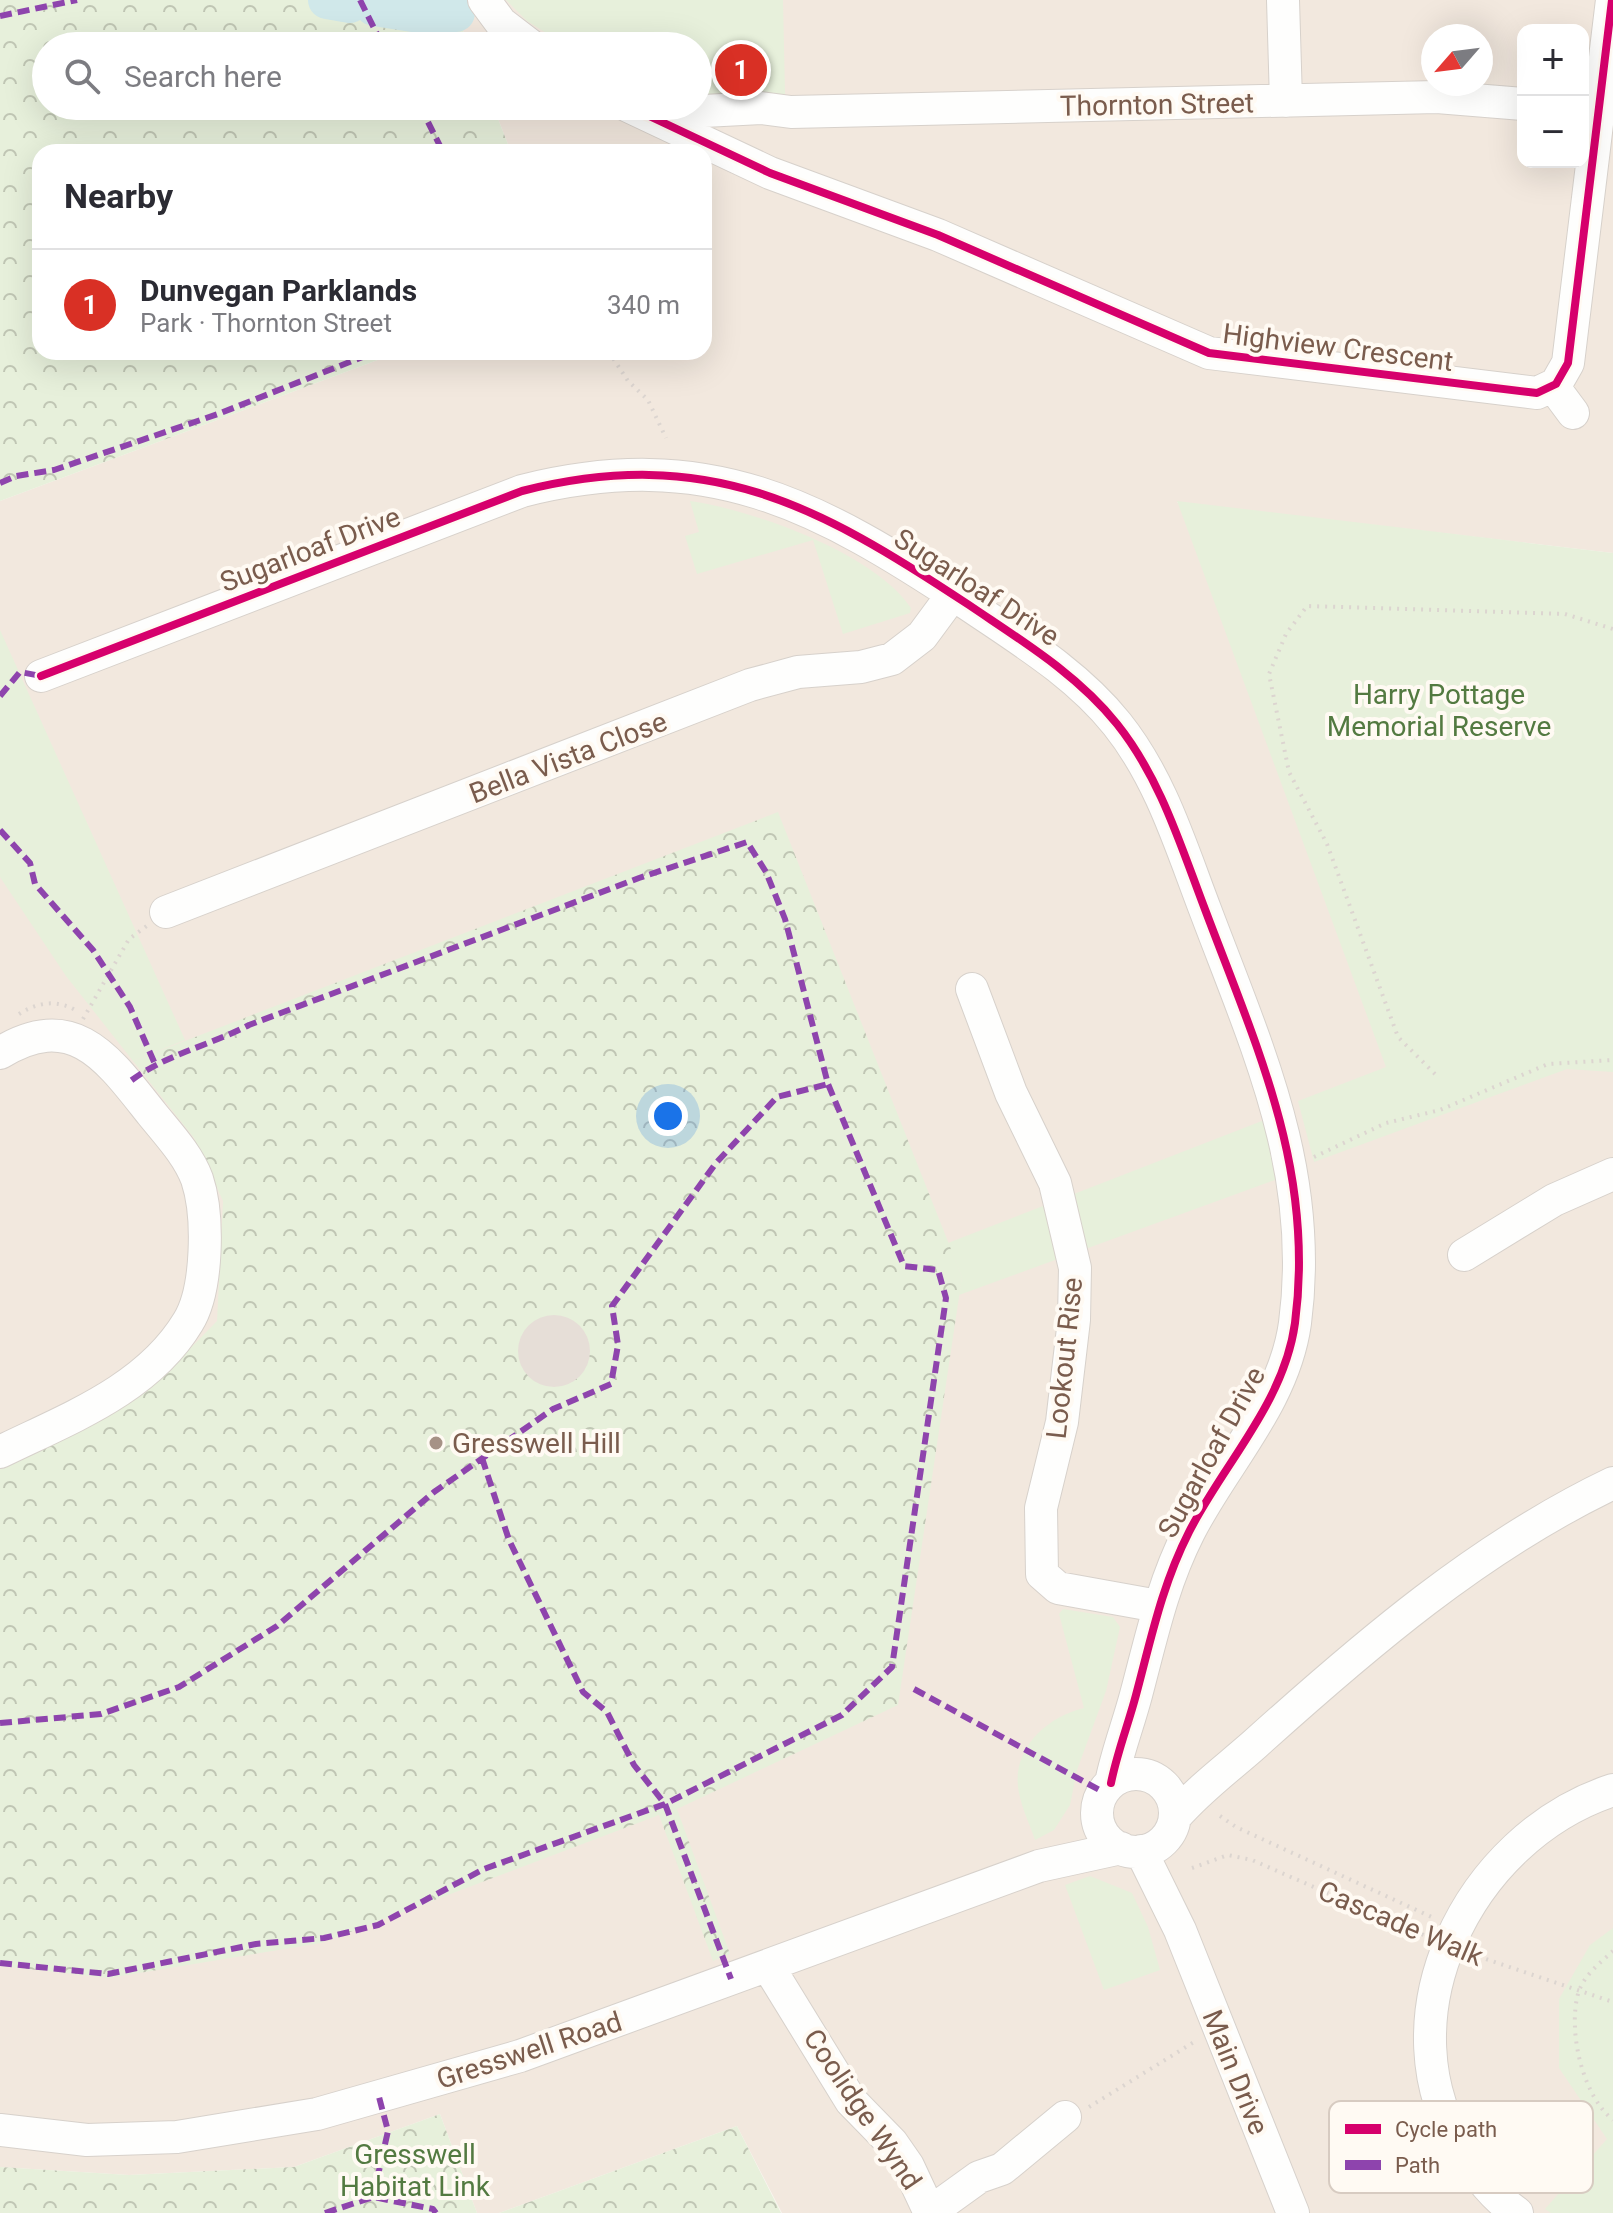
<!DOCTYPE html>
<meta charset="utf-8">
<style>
:root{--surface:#fff;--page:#f2f2f3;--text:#2b2b33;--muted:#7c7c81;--line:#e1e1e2;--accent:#d93025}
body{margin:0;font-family:Roboto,sans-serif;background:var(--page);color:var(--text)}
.controls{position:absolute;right:24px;top:24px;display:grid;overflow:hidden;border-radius:16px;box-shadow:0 8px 32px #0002}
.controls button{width:72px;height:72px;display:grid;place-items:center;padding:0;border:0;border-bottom:2px solid var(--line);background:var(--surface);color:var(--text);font:40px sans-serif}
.compass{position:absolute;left:1421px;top:24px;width:72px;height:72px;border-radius:50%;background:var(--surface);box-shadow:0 8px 32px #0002;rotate:242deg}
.you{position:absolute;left:668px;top:1116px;width:28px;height:28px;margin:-20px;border:6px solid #fff;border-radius:50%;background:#1a73e8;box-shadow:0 0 0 12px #1a73e833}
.badge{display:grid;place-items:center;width:52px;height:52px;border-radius:50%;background:var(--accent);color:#fff;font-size:26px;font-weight:700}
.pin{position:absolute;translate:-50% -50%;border:4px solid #fff;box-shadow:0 2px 8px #0006}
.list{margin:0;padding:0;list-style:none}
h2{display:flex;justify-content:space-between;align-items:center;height:104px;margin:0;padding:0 32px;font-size:34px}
h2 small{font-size:26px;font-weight:400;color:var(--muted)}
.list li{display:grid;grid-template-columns:52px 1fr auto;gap:24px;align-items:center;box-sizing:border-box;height:112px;padding:0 32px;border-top:2px solid var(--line)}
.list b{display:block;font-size:30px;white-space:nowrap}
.list p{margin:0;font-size:26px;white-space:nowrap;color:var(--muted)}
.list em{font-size:26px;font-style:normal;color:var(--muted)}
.icon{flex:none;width:44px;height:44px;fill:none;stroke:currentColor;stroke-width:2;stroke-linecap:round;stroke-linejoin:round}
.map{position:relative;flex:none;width:1613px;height:2213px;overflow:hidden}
.search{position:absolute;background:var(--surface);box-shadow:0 8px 32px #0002;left:32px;top:32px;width:680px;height:88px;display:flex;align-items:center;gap:20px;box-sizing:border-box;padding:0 28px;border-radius:44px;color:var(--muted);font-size:30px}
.panel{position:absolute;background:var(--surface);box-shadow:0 8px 32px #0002;left:32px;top:144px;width:680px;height:216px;border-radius:24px}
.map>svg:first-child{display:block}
</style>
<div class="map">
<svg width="1613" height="2213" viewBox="0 0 1613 2213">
<defs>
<pattern id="forest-crowns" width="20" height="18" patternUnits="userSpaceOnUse" patternTransform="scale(2)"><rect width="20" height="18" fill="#e7f0db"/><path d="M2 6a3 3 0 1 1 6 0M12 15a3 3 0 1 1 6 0" fill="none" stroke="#c0c6b4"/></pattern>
</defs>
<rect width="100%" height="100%" fill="#f9f5f0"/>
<path fill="#f2e8de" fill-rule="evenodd" d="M 451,0 L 1613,0 L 1613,553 L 1177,502 L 1613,1056 L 1613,2213 L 782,2213 L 737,2126 L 499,2213 L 477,2213 L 440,2114 L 294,2167 L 129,2175 L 0,2167 L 0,501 L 399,352 L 704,352 L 704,152 L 511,152 L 493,106 L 698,106 L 698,46 L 469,46 ZM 1523,30 L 1583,30 L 1583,162 L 1523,162 ZM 1433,36 L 1481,36 L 1481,84 L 1433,84 Z"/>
<path fill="#e7f0db" d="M 506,0 L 783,0 L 785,94 L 698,96 L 698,46 L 567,46 L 527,21 Z
M 690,501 C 753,510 874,553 911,608 L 910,613 L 843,634 L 813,540 L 697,574 L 685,536 L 699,532 Z
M 1177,501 L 1613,553 L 1613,1072 L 1567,1069 L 1314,1162 L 1298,1101 L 1386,1067 Z
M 0,630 L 185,1040 L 133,1061 L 66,976 L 0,877 Z
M 1267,1119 L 1286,1176 L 959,1295 L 962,1277 L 948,1243 Z
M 1063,1609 L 1113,1617 L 1120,1627 L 1106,1691 L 1077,1770 L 1070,1805 L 1054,1830 L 1035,1840 C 1030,1825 1022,1809 1019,1793 C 1010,1750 1046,1717 1084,1708 L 1059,1614 Z
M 1090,1876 L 1132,1893 L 1148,1927 L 1160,1970 L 1104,1990 L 1065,1885 Z
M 1613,1928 L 1613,2213 L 1551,2213 L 1545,2209 L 1607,2139 L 1559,2068 L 1559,1999 L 1590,1945 Z"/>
<path fill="url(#forest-crowns)" d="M 0,0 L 451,0 L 469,46 L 46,46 L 46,106 L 493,106 L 511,152 L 40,152 L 40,352 L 399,352 L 0,501 Z
M 778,812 L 962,1277 L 898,1705 L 677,1809 L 730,1954 L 713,1961 L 659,1815 L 321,1943 L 109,1978 L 0,1966 L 0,1468 L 120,1408 L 173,1366 L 217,1321 L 223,1201 L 194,1138 L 133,1061 Z
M 440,2114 L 477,2213 L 0,2213 L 0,2167 L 129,2175 L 294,2167 Z
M 737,2126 L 781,2213 L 499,2213 Z"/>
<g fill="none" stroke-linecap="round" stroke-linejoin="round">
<path stroke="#d0e8ea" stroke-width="38" d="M 327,0 L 350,4
M 374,7 L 419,14 L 456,13"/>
</g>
<path fill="#e6ded7" d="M518 1351a36 36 0 1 1 72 0a36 36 0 1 1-72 0Z"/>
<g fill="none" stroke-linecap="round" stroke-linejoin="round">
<defs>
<path id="minor" d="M 484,0 L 501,23 L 531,46
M 1283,0 L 1286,101
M 628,106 L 770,173 L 938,235 L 1209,353 L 1537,393 L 1556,384 L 1568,363 L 1612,0
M 647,114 L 761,108 L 791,112 L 1437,97 L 1523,104
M 1553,386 L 1573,413
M 41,676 L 522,491 C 708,444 818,505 969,605 C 1022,641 1077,674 1117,724 C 1161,779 1181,847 1206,912 C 1258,1050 1315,1172 1295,1323 C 1284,1403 1224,1463 1189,1532 C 1162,1585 1151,1639 1136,1695 C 1128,1725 1117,1753 1111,1783
M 166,912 L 750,685 L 798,672 L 861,667 L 892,659 L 922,636 L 953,594
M 972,989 L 1011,1093 L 1055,1183 L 1075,1268 L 1074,1320 L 1062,1422 L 1041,1508 L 1042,1574 L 1058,1588 L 1158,1606
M 0,1053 C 74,1007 109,1060 152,1114 C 169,1135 188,1155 197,1179 C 209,1215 208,1290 188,1322 C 147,1390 67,1419 0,1452
M 1464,1255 L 1554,1200 L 1613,1174
M1097 1813a39 39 0 1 1 78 0a39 39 0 1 1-78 0Z
M 1175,1817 C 1199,1789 1228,1768 1255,1744 C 1365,1645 1479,1547 1613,1483
M 1141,1851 L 1180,1930 L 1293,2213
M 768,1966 L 851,2101 L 892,2143 L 908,2166 L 930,2213
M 0,2130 L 87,2140 L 177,2137 L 317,2114 L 520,2056 L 1039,1866 L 1121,1848
M 929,2213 L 979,2177 L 1002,2169 L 1065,2117
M 1517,2213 C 1492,2195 1482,2180 1465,2155 C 1376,2021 1468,1837 1613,1790"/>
</defs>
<use href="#minor" stroke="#d7d1cb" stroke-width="34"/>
<path stroke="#dcd5d0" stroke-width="4" stroke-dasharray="2 6" stroke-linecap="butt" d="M 609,352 L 628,381 L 648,400 L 666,438
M 19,1014 C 38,1002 57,999 77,1011
M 83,1019 L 129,939 L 148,925
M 1435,1074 L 1398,1037 L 1327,844 L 1289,772 L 1269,674 L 1286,634 L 1307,606 L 1565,614 L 1613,629
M 1314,1157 L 1386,1123 L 1440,1110 L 1548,1064 L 1613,1060
M 1220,1816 L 1236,1827 L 1436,1919
M 1192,1868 L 1228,1855 L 1252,1860 L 1426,1936
M 1613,1951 C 1600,1963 1583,1976 1578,1994 C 1568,2031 1582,2095 1613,2120
M 1471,1954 L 1613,2002
M 1089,2107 L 1194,2042"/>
<use href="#minor" stroke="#fefefd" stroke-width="32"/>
<path stroke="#8e44ad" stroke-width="6" stroke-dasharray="12 6" stroke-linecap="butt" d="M 360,0 L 383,46
M 0,16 L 77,0
M 420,106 L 443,152
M 0,483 L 16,476 L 54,470 L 218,414 L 375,352
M 0,696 L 20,672 L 41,676
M 0,830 L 30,863 L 35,884 L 93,950 L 130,1007 L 155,1064
M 482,1458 L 509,1540 L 583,1692 L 607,1712 L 634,1765 L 665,1804 L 731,1979
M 914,1689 L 1103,1792
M 0,1723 L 101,1714 L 179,1687 L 277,1626 L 434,1492 L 553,1409 L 611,1384 L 618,1345 L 612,1306 L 716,1163 L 777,1097 L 828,1084
M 0,1963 L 108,1974 L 256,1944 L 324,1938 L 378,1925 L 484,1869 L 665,1804 L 842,1715 L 892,1667 L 946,1298 L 938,1270 L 904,1266 L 828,1084 L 785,919 L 766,872 L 747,842 L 639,878 L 249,1025 C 209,1046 163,1055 128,1083
M 373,2197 L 388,2131 L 379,2097
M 325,2213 L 373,2197 L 433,2209 L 436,2213"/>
<defs>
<path id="cycleway" d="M 628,106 L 770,173 L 938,235 L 1209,353 L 1537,393 L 1556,384 L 1568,363 L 1612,0
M 41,676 L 522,491 C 708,444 818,505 969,605 C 1022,641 1077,674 1117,724 C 1161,779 1181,847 1206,912 C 1258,1050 1315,1172 1295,1323 C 1284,1403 1224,1463 1189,1532 C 1162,1585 1151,1639 1136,1695 C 1128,1725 1117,1753 1111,1783"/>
</defs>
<use href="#cycleway" stroke="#fffaf3" stroke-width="13"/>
<use href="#cycleway" stroke="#d6006c" stroke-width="8"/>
</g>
<circle fill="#a69286" stroke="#fffaf3" stroke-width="3" cx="436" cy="1443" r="8"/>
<g text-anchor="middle" stroke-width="8" stroke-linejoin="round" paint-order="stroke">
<g font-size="28" fill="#7a5c4d" stroke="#fffaf3">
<text transform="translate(1157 104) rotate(-1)" y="10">Thornton Street</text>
<text transform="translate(1338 347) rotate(7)" y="10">Highview Crescent</text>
<text transform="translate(310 549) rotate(-21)" y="10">Sugarloaf Drive</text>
<text transform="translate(977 587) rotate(33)" y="10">Sugarloaf Drive</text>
<text transform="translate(568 757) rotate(-21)" y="10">Bella Vista Close</text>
<text transform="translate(1064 1358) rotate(-84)" y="10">Lookout Rise</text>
<text transform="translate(1211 1452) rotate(-61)" y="10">Sugarloaf Drive</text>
<text transform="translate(1401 1923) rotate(23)" y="10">Cascade Walk</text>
<text transform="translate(529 2050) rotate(-18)" y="10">Gresswell Road</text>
<text transform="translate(1236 2072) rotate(68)" y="10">Main Drive</text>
<text transform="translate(863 2109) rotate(56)" y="10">Coolidge Wynd</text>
</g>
<g font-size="28" fill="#537a41" stroke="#fffaf3">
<text x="1439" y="704">Harry Pottage<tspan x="1439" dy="32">Memorial Reserve</tspan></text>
<text x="415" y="2164">Gresswell<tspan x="415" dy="32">Habitat Link</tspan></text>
</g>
<g font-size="28" fill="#7a5c4d" stroke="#fffaf3" text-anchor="start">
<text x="452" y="1453">Gresswell Hill</text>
</g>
</g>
<rect x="1329" y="2101" width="264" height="92" rx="12" fill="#fffaf3" stroke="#d7cbc1" stroke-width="2"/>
<rect x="1345" y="2124" width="36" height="10" fill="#d6006c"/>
<rect x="1345" y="2160" width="36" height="10" fill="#8e44ad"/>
<g font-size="22" fill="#7a5c4d">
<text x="1395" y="2137">Cycle path</text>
<text x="1395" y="2173">Path</text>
</g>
</svg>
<div class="controls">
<button>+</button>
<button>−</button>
</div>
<svg class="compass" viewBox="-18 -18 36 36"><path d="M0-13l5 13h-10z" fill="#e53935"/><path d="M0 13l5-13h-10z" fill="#7c7c81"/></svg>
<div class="you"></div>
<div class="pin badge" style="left:741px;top:70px">1</div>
<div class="search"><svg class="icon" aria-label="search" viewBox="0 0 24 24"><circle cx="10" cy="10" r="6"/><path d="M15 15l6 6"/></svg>Search here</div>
<section class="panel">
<h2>Nearby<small></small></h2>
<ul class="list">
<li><span class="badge">1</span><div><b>Dunvegan Parklands</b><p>Park · Thornton Street</p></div><em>340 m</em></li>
</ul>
</section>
</div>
